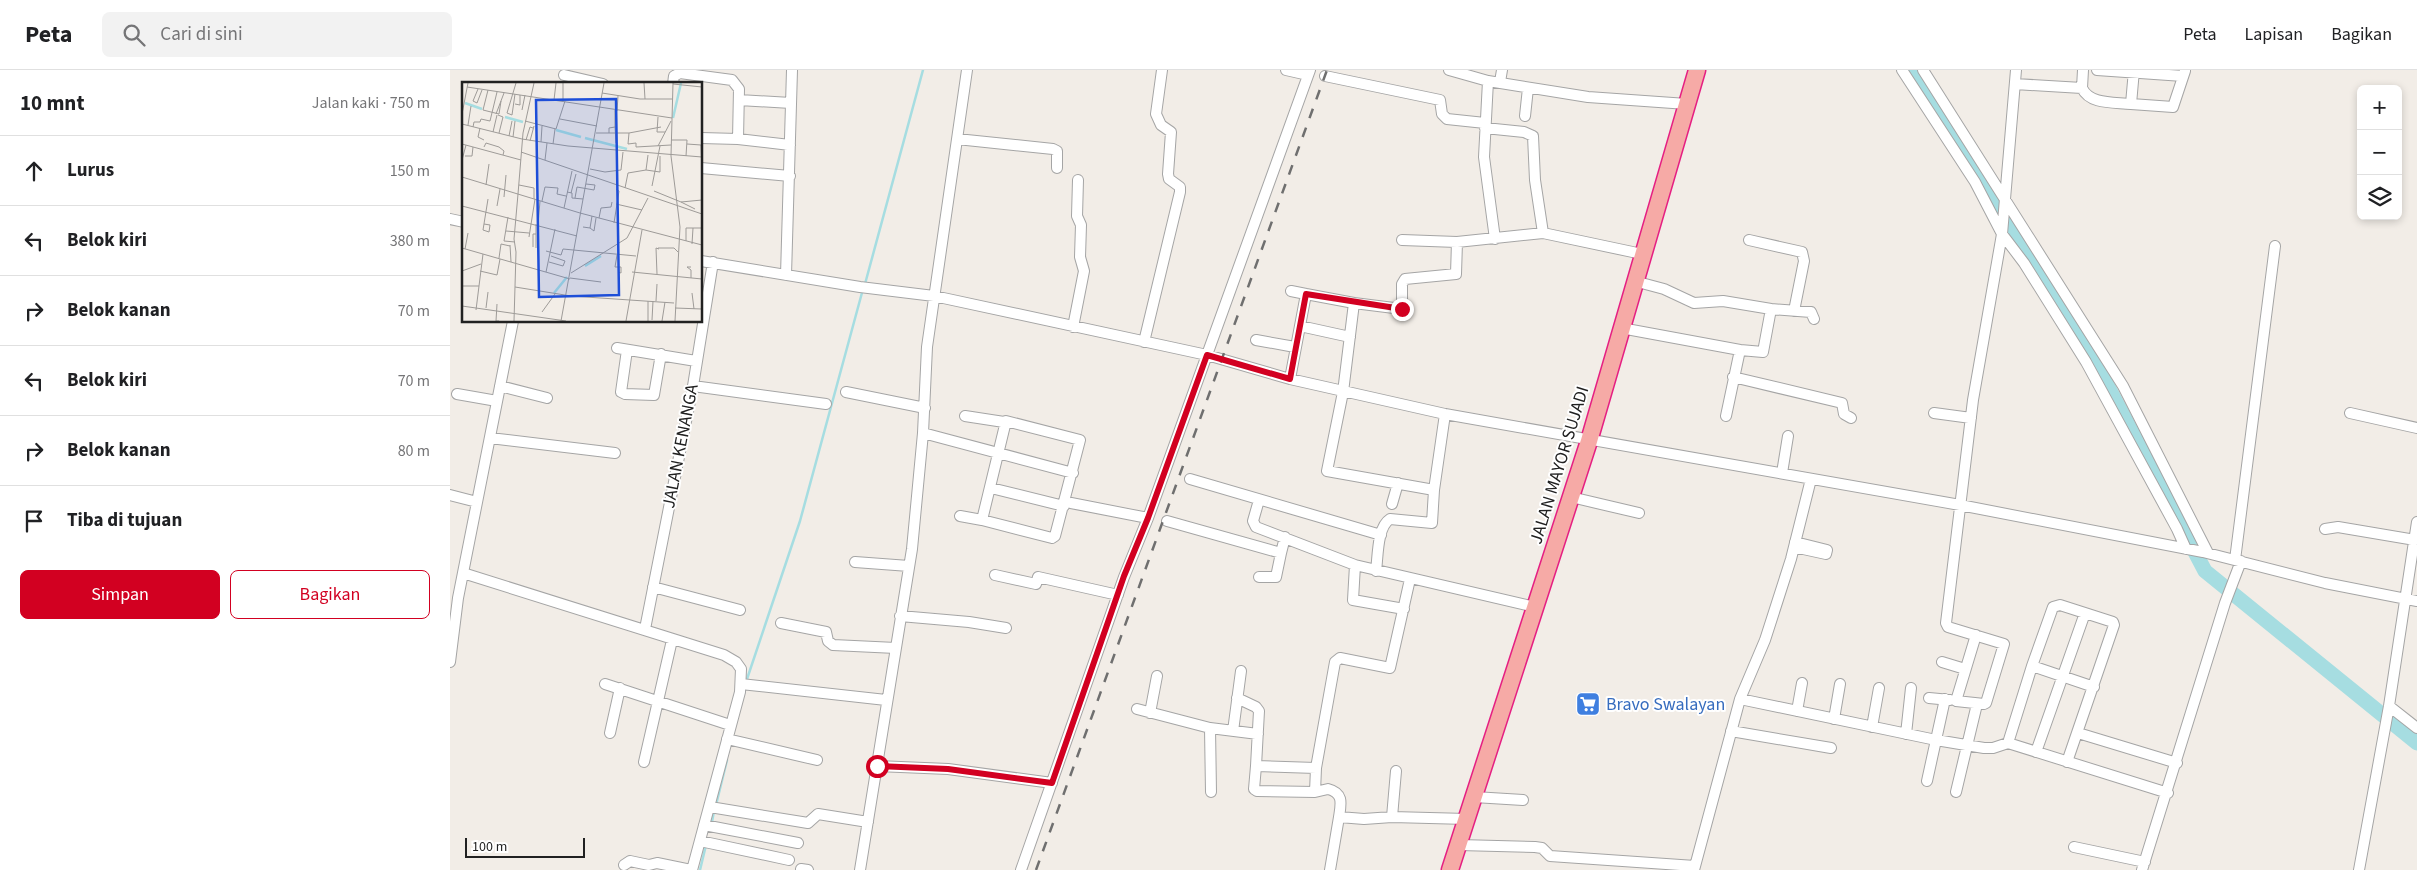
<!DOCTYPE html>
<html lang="id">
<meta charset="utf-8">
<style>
:root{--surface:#fff;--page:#f2f2f2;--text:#202124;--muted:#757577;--line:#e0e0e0;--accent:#d20021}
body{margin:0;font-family:"Source Sans 3",sans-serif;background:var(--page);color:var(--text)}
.controls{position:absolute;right:15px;top:15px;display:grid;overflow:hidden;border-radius:8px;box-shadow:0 2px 8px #0003}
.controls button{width:45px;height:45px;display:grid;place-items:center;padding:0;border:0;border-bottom:1px solid var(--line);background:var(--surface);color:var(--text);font:25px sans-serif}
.scale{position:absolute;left:15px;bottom:12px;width:120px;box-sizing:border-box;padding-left:5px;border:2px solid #212121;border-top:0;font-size:14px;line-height:18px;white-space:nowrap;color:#212121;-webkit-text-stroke:4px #fff;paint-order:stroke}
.stop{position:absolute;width:15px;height:15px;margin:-11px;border:4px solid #d20021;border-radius:50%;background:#fff}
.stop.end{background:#d20021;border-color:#fff;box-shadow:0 1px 5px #0008}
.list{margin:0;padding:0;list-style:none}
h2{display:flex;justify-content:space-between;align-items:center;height:65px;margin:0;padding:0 20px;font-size:21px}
h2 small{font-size:16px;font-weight:400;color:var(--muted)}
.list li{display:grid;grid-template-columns:32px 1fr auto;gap:15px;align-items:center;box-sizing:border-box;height:70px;padding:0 20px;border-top:1px solid var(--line)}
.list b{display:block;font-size:19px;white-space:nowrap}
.list em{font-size:16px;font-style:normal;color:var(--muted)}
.actions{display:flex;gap:10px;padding:15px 20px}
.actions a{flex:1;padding:11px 0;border:1px solid var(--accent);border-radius:8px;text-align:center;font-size:18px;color:var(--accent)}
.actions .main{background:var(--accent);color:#fff}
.icon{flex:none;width:28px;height:28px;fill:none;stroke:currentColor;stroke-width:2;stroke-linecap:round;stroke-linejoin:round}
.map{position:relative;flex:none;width:1967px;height:800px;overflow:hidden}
header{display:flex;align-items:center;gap:30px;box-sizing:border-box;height:70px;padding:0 25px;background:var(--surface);border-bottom:1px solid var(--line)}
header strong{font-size:24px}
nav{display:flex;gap:28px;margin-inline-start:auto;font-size:18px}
.search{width:350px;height:45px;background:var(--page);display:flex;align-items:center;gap:12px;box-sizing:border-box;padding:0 18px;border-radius:8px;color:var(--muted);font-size:19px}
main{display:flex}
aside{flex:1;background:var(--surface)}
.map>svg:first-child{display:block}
</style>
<header>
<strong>Peta</strong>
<div class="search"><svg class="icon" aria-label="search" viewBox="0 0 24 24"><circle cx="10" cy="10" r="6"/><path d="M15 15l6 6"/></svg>Cari di sini</div>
<nav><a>Peta</a><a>Lapisan</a><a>Bagikan</a></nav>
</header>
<main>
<aside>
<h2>10 mnt<small>Jalan kaki · 750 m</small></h2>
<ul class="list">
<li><svg class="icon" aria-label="ahead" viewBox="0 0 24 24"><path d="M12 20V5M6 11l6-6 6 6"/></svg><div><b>Lurus</b></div><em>150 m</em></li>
<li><svg class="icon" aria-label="left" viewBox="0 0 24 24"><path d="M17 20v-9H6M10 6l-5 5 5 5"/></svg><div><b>Belok kiri</b></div><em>380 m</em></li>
<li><svg class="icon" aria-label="right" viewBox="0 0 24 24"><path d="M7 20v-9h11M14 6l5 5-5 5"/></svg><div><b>Belok kanan</b></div><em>70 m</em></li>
<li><svg class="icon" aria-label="left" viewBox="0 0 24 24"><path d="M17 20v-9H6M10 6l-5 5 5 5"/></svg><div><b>Belok kiri</b></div><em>70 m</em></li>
<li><svg class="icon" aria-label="right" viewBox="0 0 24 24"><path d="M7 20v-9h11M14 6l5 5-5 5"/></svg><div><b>Belok kanan</b></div><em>80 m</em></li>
<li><svg class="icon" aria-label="arrive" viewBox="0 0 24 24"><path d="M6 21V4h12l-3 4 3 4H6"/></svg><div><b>Tiba di tujuan</b></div></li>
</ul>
<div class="actions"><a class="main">Simpan</a><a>Bagikan</a></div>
</aside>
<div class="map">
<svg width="1967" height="800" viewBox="0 0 1967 800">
<rect width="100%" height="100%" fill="#f2ede7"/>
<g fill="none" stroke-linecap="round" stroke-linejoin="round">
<path stroke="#a6dde1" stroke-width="2.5" d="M 415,214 L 473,0
M 296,612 L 350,451 L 413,219
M 266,735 L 277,690
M 262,752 L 264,741
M 250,800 L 256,775"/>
<path stroke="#a6dde1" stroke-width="15" d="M 1459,0 L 1627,258 L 1755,501 L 1967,673"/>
<defs>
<path id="minor" d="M 836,0 L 858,5
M 999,0 L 1038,11 L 1138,27 L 1237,34
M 1452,0 L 1525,112 L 1552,164 L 1574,193 L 1636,292 L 1727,459 L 1736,479
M 1473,0 L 1673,316 L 1758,483
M 1647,0 L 1733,6
M 114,5 L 153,14
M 875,6 L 990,30 L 992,44 L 997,49 L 1035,53
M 1038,11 L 1034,87 L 1045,169
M 1050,12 L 1052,0
M 223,14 L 224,6 L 230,3 L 282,10 L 289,19 L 288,69 L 340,75
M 1565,14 L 1632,18 C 1640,35 1664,32 1681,34 L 1684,0
M 1632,18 L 1633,0
M 289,30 L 341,33
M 1681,34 L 1723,37 L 1735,1
M 1075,46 L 1078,18
M 1035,58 L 1074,62 L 1083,66 L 1085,110 L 1093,163 L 1192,184
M 251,68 L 288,69
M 507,69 L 603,79 L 607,81 L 607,98
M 251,98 L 340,106
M 0,149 L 14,152
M 952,170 L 1007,172 L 1093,163
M 1299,170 L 1352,182 L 1354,191 L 1344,241
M 251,191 L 410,217 L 484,226 L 757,285 L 840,309 L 995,344 L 1510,435 L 1753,482 L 1875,513 L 1967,531
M 336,205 L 342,0
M 1184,211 L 1214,219 L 1244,233 L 1273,231 L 1321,239 L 1313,282 L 1290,280
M 841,221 L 856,224
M 904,233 L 952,239 L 952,214 L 955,209 L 1006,204 L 1007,172
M 1321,239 L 1361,242 L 1364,249
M 850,256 L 900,267
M 623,257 L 634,201 L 630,187 L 631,155 L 627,146 L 628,110
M 1171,258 L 1290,280 L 1276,346
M 806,270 L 845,277
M 694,272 L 730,122 L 730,117 L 719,109 L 718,104 L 721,62 L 711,55 L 706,44 L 712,0
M 167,278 L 246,291
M 177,280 L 171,322 L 175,324 L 204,325 L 211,284
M 1283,307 L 1392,333 L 1394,344 L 1401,348
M 840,309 L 856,224 L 904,233 L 893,322 L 877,401 L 984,420
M 50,316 L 97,328
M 243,316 L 376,334
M 396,322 L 475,338
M 7,324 L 47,331
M 1484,343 L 1521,348
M 1900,343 L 1967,358
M 515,346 L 554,352
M 556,351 L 630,370 L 605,466 L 602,468 L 532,450 Z
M 473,363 L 623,403
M 40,368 L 165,383
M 1332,403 L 1338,366
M 740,409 L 931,465
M 541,418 L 614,436
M 0,425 L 27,432
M 1121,427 L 1189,443
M 809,430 L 803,451 L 806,457 L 905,495 L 1085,537
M 621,433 L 698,448
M 942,434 L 948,413
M 510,446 L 532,450
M 717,451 L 831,483 L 835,467
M 1875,459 L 1888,457 L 1965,470
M 1344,477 L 1376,484 L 1377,480 L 1345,472
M 1785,490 L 1825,176
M 405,492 L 459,496
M 905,495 L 903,530 L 954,539
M 926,501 C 928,487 927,457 940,449 L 982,453 L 984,420 L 995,344
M 13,503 L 274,585 L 286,592 L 291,599 L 290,622 L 242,800
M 545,505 L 586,514 L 588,507 L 668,525
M 809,507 L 826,507 L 831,483
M 960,509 L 940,598 L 890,588 L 885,592 L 866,698 L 865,722 L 878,719 C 894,723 891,734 889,747 L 914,749 L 942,747 L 1017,749
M 203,517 L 290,540
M 450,546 L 519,552 L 556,558
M 331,553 L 376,562 L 378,571 L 383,575 L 446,578
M 195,559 L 243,316 L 263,192
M 1526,565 L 1506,631 L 1534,634 L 1536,633 L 1554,574 L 1498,557 L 1496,553 L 1523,330 L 1552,164 L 1566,0
M 0,592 L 8,528 L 63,251
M 1492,592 L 1515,599
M 1582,596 L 1644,617
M 155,614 L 280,655
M 291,614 L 436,630
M 787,628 L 806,637 L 809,641 L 806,696
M 1479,628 L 1500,630
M 1290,629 L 1486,670 L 1534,678 L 1543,678 L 1558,673 L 1718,723
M 1939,636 L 1967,658
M 687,639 L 760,658 L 808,664
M 1347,641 L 1352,613
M 700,643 L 707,606
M 1384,649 L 1390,614
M 1422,657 L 1429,618
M 760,658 L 761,722
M 783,661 L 791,601
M 1281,661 L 1381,678
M 160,663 L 170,618
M 1628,663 L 1727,693
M 1456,664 L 1461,618
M 277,669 L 367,690
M 1558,673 L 1582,596 L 1603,537 L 1610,535 L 1663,552 L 1664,555 L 1617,692
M 1586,682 L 1635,543
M 194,692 L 222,570
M 427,696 L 498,699 L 602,713
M 1477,711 L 1495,629
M 865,722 L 807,721 L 804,719 L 806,696 L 866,698
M 1506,722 L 1527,634
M 1024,727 L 1073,730
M 260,737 L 358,753 L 368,744 L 418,752
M 942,747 L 946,701
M 254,755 L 348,773
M 250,771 L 339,790
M 1009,775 L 1085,777 L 1092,778 L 1100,786 L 1245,796
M 1624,777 L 1695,792
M 174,795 L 180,791 L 199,795 L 207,793 L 241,800
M 351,799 L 358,800
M 410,800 L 462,479 L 473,363 L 477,277 L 517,0
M 571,800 L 674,507 L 698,448 L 860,0
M 880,800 L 889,747
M 1244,800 L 1290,629 L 1315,570 L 1341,489 L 1361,409
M 1692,800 L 1775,533 L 1791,491
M 1909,800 L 1939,636 L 1967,452"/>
<path id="trunk" d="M 1000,800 L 1139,371 L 1247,0"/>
</defs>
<use href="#minor" stroke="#a5a5a5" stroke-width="12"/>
<use href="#trunk" stroke="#e51f82" stroke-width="19"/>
<use href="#minor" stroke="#fff" stroke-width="10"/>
<use href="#trunk" stroke="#f6aaa6" stroke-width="16"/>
<path stroke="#6f6f6f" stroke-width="2.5" stroke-dasharray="10 10" stroke-linecap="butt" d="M 586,800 L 877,0"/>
</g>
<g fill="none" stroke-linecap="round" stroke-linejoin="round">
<path stroke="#d20021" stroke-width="6" d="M 427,696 L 498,699 L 602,713 L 674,506 L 698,448 L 757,285 L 840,309 L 856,224 L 952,239"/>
</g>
<defs>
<symbol id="supermarket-square" viewBox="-11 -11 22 22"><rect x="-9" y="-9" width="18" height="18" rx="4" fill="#3f7fe0" stroke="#fff"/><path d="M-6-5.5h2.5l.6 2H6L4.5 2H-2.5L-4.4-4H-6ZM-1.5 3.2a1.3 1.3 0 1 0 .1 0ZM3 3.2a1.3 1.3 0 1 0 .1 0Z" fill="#fff"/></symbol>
</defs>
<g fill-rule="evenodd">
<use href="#supermarket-square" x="1124" y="620" width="28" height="28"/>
</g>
<g text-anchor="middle" stroke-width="4" stroke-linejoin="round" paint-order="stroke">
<g font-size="18" fill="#212121" stroke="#fff">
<text transform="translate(230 376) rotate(-79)" y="6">JALAN KENANGA</text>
<text transform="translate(1109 395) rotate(-73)" y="6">JALAN MAYOR SUJADI</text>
</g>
<g font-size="18" fill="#366cbe" stroke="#fff" text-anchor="start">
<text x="1156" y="640">Bravo Swalayan</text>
</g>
</g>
<g transform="translate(12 12)">
<rect width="240" height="240" fill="#f2ede7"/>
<path fill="none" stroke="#a6dde1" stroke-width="2.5" d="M 3,21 L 20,27M 43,35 L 61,40M 211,36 L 219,1M 94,48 L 119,55M 123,56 L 165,67M 123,184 L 139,174M 92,211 L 105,195"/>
<path fill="none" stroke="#9e9b98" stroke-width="1" d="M 182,1 L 183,17M 211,1 L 209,74 L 218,145 L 213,239M 211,2 L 240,5M 5,5 L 210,36M 16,7 L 11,19 L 15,21 L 20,8M 26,8 L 21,28 L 37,32 L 39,19M 140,11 L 178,17 L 210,17M 53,12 L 50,33 L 45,31 L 54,1M 92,18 L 94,1M 101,19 L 101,1M 53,22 L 58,23 L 58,13M 60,28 L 63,13M 155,29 L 156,14M 0,32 L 6,1M 34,32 L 42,11M 36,33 L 41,35 L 37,51M 196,35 L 195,50 L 203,50M 98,37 L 135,44M 63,39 L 94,47 L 103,19M 0,42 L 60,57 L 106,64 L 240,75M 6,43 L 9,24M 11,45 L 12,40 L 18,40 L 19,37 L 28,39 L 35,10M 153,45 L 154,61M 18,46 L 16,55 L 22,58M 31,50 L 35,33M 134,51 L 167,51 L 199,45M 147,51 L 147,46 L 153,45 L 153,28M 167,51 L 166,62 L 174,61 L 174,65 L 209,63M 47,54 L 50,39M 51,55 L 53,39M 64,58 L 68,45 L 71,46M 209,58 L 225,58 L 224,74M 68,59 L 72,44M 79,60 L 80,44M 0,62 L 59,78M 91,62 L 93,47M 225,62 L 239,63 L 240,89M 196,64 L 209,39M 22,65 L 24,61 L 37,65 L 42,69 L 41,73M 59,70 L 240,132M 3,74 L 10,74 L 11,65M 0,78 L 4,63M 83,78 L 85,61M 128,87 L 143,90 L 159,88 L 161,70M 184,88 L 198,90 L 198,74M 0,95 L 118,131 L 240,163M 24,103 L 27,82M 57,103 L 72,106 L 72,117M 190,104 L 198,64M 163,106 L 166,91 L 184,88 L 186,73M 192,109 L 219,120 L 240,118M 105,110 L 110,111 L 110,116 L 121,117M 109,111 L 114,92M 56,112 L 61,51 L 72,1M 42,115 L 44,93M 113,116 L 115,105 L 132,108 L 133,103 L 124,102M 80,119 L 83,105 L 96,106 L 95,112 L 104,114M 219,120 L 233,127M 154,122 L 180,128M 0,124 L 115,154M 35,124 L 38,107M 102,126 L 110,89M 46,135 L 42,159 L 53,160M 137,136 L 139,126 L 149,125 L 150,120M 152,141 L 157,109 L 154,107M 22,142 L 28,143 L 27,150 L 21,148 L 26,117M 76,143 L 78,119M 121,145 L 128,146 L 130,134M 128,146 L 132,149 L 134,136M 44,149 L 67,151M 67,155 L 73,117M 224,159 L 224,146 L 239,146M 230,162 L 231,146M 48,163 L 49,180M 71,165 L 71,152 L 74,152M 0,166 L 108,197M 74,166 L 74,142M 196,166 L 212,166 L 216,170M 3,167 L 6,151M 84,169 L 99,173 L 101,167 L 174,174M 155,173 L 153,185 L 159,185 L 159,191 L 156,190M 37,176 L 39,162 L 48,164M 87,180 L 101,184 L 103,179 L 89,174M 0,189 L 19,182M 18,189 L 35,193 L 38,177M 84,190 L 93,147M 170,190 L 240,197M 109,191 L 165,156 L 186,116M 195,192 L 194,166 L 197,167M 108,196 L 139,200M 229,196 L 229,188 L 225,185 L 229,185M 0,204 L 17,204M 53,205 L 109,214 L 212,221M 230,211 L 232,227M 186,219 L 186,239M 194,219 L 195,202M 35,222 L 34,239 L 37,239M 0,224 L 104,239M 24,226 L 26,210M 213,226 L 240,227M 14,228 L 21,172M 80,230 L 93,212M 190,238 L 191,219M 52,239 L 54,170 L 52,157 L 56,112M 99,239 L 142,1M 164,239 L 180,148M 200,239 L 203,220"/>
<path fill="#1d4ed8" fill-opacity="0.15" stroke="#1d4ed8" stroke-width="2.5" d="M 154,17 L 157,213 L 77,215 L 74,18 Z"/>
<rect width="240" height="240" fill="none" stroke="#212121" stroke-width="2.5"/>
</g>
</svg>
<div class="controls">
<button>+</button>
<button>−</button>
<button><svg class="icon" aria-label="layers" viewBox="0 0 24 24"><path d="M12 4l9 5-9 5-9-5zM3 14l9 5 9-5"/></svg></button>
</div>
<div class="scale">100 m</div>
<div class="stop" style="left:427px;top:696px"></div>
<div class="stop end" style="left:952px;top:239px"></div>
</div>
</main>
